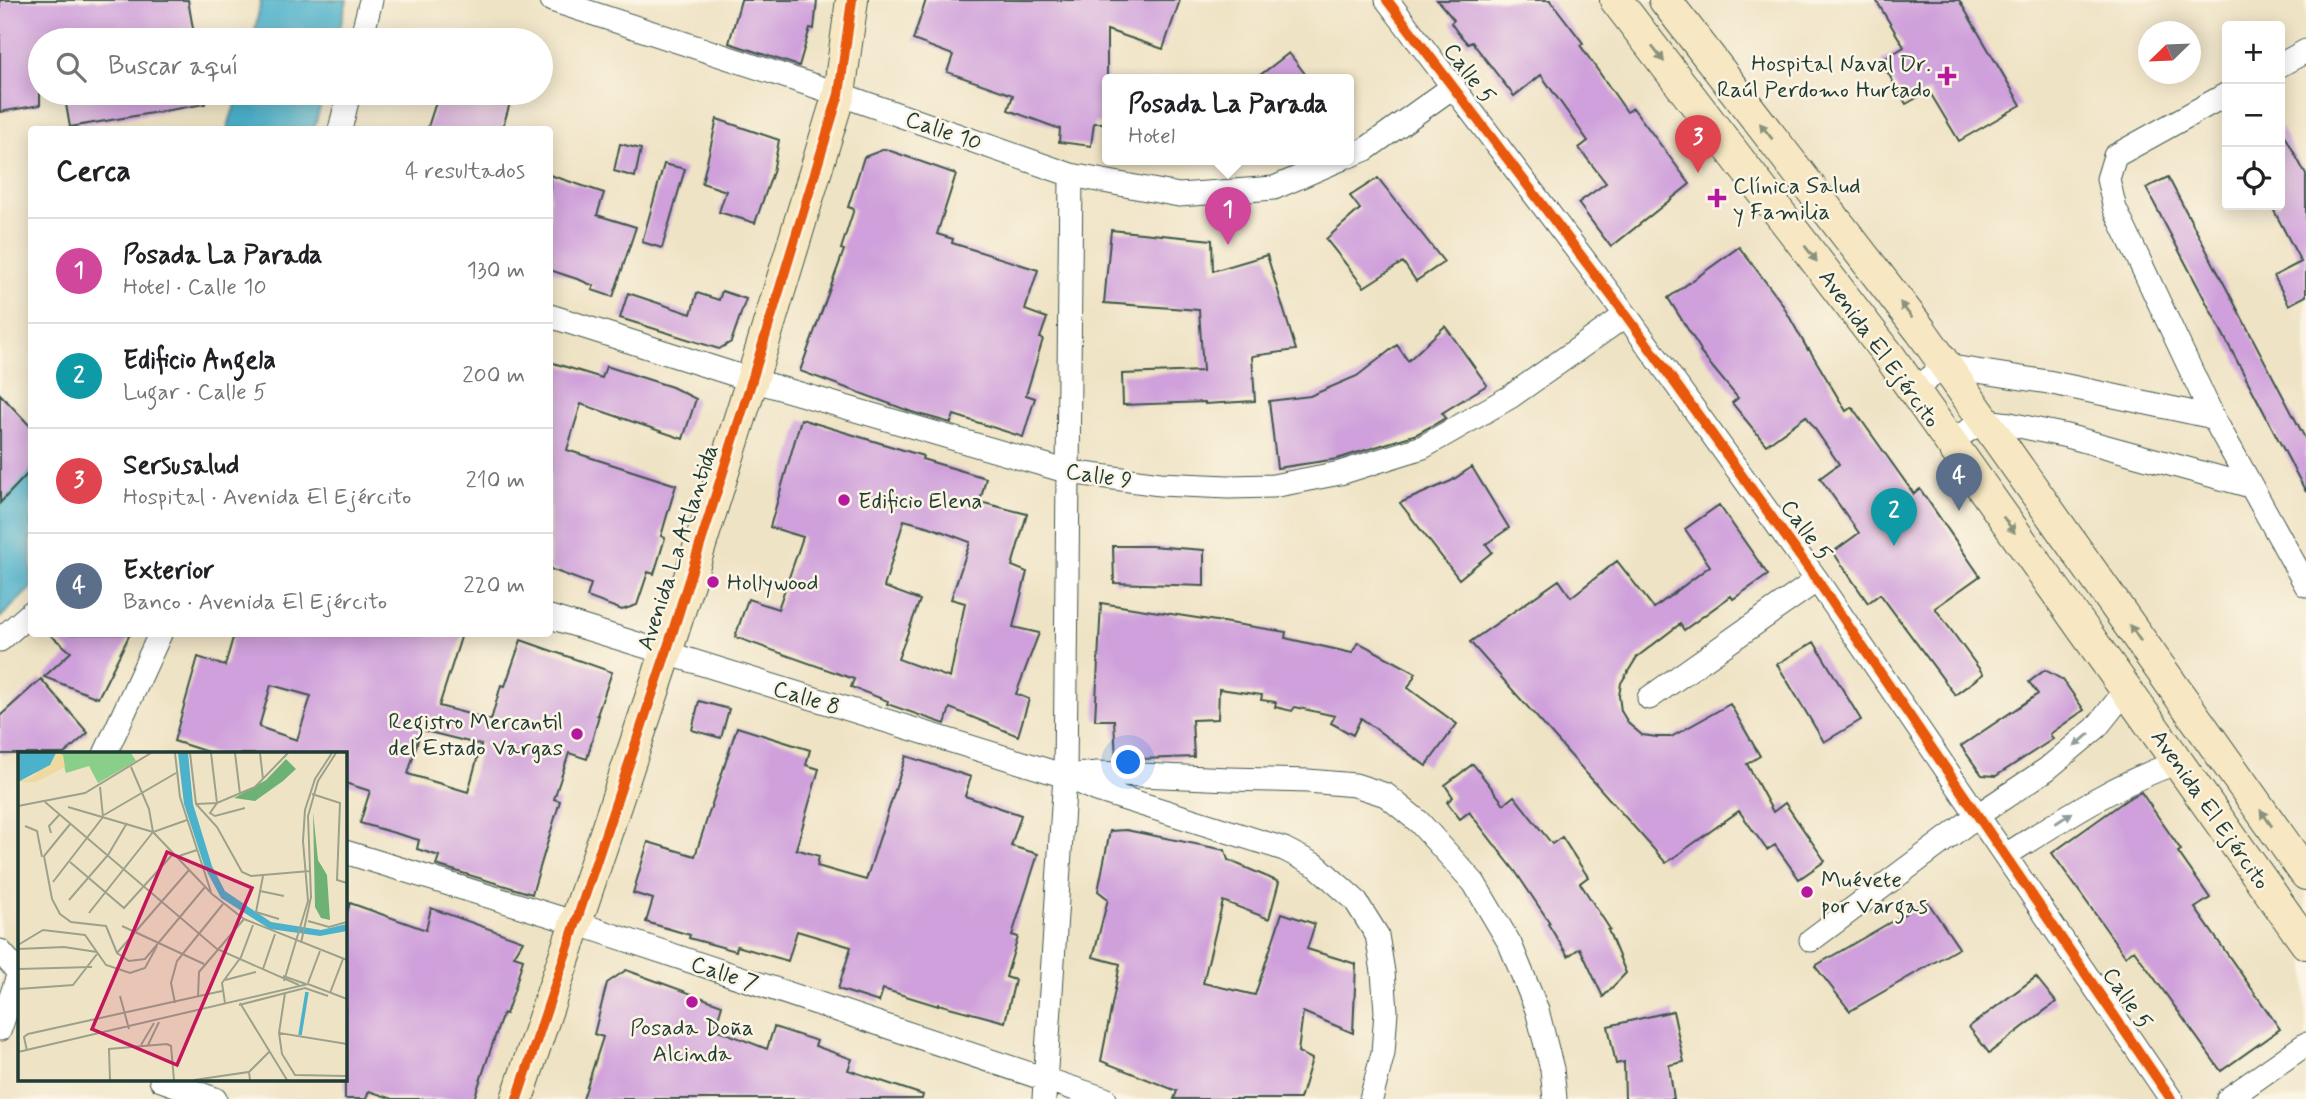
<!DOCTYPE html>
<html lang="es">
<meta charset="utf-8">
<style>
:root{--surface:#fff;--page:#f6f6f6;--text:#202124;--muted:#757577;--line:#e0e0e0;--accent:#b45309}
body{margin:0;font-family:Mynerve,sans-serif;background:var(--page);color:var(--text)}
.controls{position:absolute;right:21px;top:21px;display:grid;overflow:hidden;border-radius:7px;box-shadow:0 4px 18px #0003}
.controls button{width:63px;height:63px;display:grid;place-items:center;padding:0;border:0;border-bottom:2px solid var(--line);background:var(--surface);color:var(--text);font:35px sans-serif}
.compass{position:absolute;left:2138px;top:21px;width:63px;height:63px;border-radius:50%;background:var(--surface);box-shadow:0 4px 18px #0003;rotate:247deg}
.you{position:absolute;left:1129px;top:763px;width:24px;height:24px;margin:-18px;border:5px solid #fff;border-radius:50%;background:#1a73e8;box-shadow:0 0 0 10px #1a73e833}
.badge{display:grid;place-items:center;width:46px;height:46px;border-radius:50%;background:var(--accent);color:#fff;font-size:23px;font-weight:700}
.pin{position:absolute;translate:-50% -58px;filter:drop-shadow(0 2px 4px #0008)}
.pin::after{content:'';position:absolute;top:37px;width:24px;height:21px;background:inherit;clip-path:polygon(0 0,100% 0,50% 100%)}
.popup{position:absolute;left:1102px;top:74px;width:252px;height:91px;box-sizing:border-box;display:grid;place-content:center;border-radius:7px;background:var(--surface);filter:drop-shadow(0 2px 5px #0005);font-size:23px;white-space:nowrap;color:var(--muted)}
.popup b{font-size:26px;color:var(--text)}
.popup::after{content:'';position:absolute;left:50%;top:100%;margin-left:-14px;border:14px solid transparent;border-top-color:var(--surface)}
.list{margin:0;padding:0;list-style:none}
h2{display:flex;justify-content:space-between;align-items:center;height:91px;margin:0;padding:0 28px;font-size:30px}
h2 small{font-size:23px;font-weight:400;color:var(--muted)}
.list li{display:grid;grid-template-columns:46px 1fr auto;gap:21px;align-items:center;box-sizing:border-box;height:105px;padding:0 28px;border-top:2px solid var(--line)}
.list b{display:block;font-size:26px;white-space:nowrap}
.list p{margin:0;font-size:23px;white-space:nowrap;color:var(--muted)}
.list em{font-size:23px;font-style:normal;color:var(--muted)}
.icon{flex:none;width:38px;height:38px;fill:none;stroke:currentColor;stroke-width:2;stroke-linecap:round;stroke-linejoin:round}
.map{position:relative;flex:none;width:2306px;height:1099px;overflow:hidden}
.search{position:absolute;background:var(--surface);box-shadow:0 4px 18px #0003;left:28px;top:28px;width:525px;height:77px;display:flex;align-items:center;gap:18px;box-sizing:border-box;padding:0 24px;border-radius:38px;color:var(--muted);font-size:26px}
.panel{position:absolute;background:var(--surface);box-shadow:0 4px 18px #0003;left:28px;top:126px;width:525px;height:511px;border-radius:7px}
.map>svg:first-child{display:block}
</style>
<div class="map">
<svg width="2306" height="1099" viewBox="0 0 2306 1099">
<rect width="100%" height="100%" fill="#fcf5e5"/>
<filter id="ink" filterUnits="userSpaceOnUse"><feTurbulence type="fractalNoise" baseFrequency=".0143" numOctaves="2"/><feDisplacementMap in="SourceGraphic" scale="14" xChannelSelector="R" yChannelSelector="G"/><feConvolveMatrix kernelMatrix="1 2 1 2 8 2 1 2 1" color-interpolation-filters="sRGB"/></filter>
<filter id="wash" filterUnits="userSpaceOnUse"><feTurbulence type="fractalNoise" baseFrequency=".00686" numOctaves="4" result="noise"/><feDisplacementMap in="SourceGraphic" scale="28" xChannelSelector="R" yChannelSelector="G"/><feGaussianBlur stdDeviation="1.57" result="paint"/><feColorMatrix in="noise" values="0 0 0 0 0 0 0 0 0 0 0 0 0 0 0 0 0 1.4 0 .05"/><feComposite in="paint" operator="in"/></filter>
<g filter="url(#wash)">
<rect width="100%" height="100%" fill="#efe3c5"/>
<path fill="#4cb1cb" stroke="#367780" stroke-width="2" d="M 261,0 L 347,0 L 337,40 L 253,40 Z
M 239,93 L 324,93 L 314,129 L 227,129 Z
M 31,464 L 31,588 L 0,618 L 0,497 Z"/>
<g id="blocks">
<path fill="#cfa0db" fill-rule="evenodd" d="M 0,0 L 188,0 L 195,40 L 40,40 L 40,105 L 0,112 Z
M 741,0 L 817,0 L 814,29 L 810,28 L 799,66 L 729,43 Z
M 926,0 L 1180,0 L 1163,49 L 1107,30 L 1107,123 L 1094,123 L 1091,146 L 1059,142 L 1060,129 L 1008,110 L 1013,95 L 947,72 L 953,55 L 913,40 Z
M 1437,0 L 1550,0 L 1583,43 L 1580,45 L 1627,112 L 1633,108 L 1690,184 L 1611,247 L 1578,203 L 1606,183 L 1579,148 L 1588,141 L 1541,75 L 1514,96 L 1472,42 L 1468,44 L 1458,33 L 1451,23 L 1454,20 Z
M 1876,0 L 1959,0 L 2021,105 L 1959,141 L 1929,91 L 1906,104 L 1881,61 L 1904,47 Z
M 1289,53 L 1309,79 L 1255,79 Z
M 64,93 L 204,93 L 205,104 L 70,127 Z
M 439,93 L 513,93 L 502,130 L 427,130 Z
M 717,119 L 779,140 L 773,172 L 755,223 L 719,212 L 726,191 L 702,183 Z
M 2280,126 L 2306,175 L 2306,296 L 2289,305 L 2274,276 L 2301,262 L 2271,205 L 2280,205 Z
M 620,144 L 641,149 L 635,177 L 614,171 Z
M 885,149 L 956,174 L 937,234 L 953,239 L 952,243 L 1038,270 L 1025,310 L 1047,318 L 1040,338 L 1043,339 L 1026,395 L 1035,398 L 1023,437 L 954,415 L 951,423 L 912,412 L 800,371 L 844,250 L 841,249 L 854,209 L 848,207 L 864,157 Z
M 664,164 L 685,169 L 662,248 L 642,242 Z
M 550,175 L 604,193 L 597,215 L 636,227 L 613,297 L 592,290 L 594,286 L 580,280 L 550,270 Z
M 2168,177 L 2306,440 L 2306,492 L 2146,188 Z
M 1378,178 L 1444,262 L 1416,281 L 1403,262 L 1364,287 L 1326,239 L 1360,209 L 1350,196 Z
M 1111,230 L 1212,240 L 1213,271 L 1267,255 L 1296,350 L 1252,356 L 1255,401 L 1205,404 L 1205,402 L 1123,405 L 1122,374 L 1203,371 L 1199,310 L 1104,303 Z
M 1739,247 L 1781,302 L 1808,350 L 1809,349 L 1846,411 L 1852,407 L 1914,494 L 1920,489 L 1980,576 L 1935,608 L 1983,674 L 1955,695 L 1880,594 L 1868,603 L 1833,552 L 1859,533 L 1820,478 L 1839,464 L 1806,416 L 1766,445 L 1732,403 L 1738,398 L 1700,352 L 1701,350 L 1668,298 Z
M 722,291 L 746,299 L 731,342 L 719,349 L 620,318 L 628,293 L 691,314 L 697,293 L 719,300 Z
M 1445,326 L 1487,385 L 1442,413 L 1446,418 L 1417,434 L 1337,459 L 1277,468 L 1269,401 L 1310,396 L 1357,376 L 1397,345 L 1408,361 Z
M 550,362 L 602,378 L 606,366 L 672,387 L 696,399 L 683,439 L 581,404 L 567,450 L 676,485 L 661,536 L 665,538 L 654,574 L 648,572 L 637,605 L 622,610 L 587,597 L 591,584 L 550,569 Z
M 0,394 L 32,428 L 32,469 L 0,503 Z
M 801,419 L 923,456 L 922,459 L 986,478 L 980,502 L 1027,514 L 1012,566 L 1027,572 L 1013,627 L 1039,633 L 1016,694 L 1029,699 L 1018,736 L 950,708 L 945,724 L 887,704 L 888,701 L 851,687 L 854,679 L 735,637 L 748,599 L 778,609 L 803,537 L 770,527 ZM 904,520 L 930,527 L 970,542 L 951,599 L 965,603 L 950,678 L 898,659 L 920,600 L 884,587 Z
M 1472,467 L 1509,528 L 1486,544 L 1492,552 L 1459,579 L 1400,503 L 1451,481 Z
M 1719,505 L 1768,575 L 1733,599 L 1731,596 L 1684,630 L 1680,624 L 1637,657 L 1621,683 L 1619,696 L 1621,711 L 1629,724 L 1642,735 L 1657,737 L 1671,737 L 1730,704 L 1760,756 L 1747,764 L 1773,812 L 1785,803 L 1825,861 L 1799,879 L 1775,845 L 1767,850 L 1739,811 L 1666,863 L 1470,642 L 1559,580 L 1571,597 L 1617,561 L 1654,608 L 1710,566 L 1685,529 Z
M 1113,546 L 1151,546 L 1204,550 L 1204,586 L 1114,583 Z
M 1101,603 L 1286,632 L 1285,638 L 1352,653 L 1358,642 L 1416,673 L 1408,688 L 1457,724 L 1426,766 L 1361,718 L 1353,735 L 1331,723 L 1335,716 L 1295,707 L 1292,711 L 1275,707 L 1276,702 L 1261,700 L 1262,695 L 1219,689 L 1218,719 L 1192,720 L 1194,757 L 1116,760 L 1114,720 L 1095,720 Z
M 49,634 L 130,634 L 98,698 L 44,677 L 71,652 Z
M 234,634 L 462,634 L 439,706 L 491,720 L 501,685 L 505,686 L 521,640 L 612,672 L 597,715 L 599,715 L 587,759 L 569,753 L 554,799 L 560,801 L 532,894 L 436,865 L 439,856 L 417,849 L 419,840 L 360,823 L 370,791 L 345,783 L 345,754 L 214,754 L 174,741 L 198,657 L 225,666 ZM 271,685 L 311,696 L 297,740 L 259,727 ZM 421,730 L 481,745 L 468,792 L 408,774 Z
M 1814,642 L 1861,720 L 1824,742 L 1777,664 Z
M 2045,670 L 2063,680 L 2084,710 L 2050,734 L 2053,739 L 1996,776 L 1982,775 L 1961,746 L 2038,694 L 2029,682 Z
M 41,679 L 88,733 L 64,754 L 0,754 L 0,716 Z
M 699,701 L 729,709 L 721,738 L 692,730 Z
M 737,727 L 810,750 L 806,765 L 819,769 L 796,849 L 819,856 L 817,866 L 866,880 L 906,756 L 971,777 L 965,796 L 1021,815 L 1011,846 L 1038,854 L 1012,935 L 1018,937 L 1006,977 L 1015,980 L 1005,1022 L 938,1004 L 938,1006 L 883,989 L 879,1002 L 838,989 L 851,947 L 797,931 L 788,961 L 737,946 L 736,951 L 689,938 L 690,935 L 646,922 L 653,899 L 633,893 L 648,842 L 695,856 Z
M 1473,764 L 1504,804 L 1514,796 L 1552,844 L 1562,837 L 1588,877 L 1580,883 L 1610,929 L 1608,930 L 1626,973 L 1603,997 L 1580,948 L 1568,956 L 1548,924 L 1550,923 L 1515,871 L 1469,812 L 1460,819 L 1447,802 L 1453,797 L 1445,785 Z
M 2141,792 L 2181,850 L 2178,852 L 2210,898 L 2195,908 L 2280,1029 L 2221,1071 L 2134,950 L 2125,956 L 2052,853 L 2129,798 Z
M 1126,830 L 1225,850 L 1228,860 L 1279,882 L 1269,919 L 1223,901 L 1203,983 L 1255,995 L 1282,913 L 1315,924 L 1307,949 L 1356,964 L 1353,1033 L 1303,1012 L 1298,1052 L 1312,1059 L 1300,1099 L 1174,1099 L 1177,1091 L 1101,1061 L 1120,964 L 1093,957 L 1108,899 L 1098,891 L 1110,831 Z
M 1927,901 L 1959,948 L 1850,1011 L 1815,966 Z
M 350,903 L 426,930 L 431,908 L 523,941 L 514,956 L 523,959 L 514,991 L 506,1014 L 503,1013 L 474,1099 L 393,1099 L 369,1091 L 366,1099 L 345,1099 L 345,919 Z
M 626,970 L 722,1005 L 715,1029 L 767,1049 L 774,1027 L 817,1041 L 815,1046 L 852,1059 L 848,1070 L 923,1095 L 922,1099 L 583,1099 L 603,1037 L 594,1034 L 607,983 Z
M 2036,977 L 2056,1002 L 1989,1053 L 1969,1027 Z
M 1673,1011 L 1684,1062 L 1669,1065 L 1674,1099 L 1625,1099 L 1624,1062 L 1616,1064 L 1608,1026 Z"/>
</g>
</g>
<g filter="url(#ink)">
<use href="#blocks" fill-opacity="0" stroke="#3e564a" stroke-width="2"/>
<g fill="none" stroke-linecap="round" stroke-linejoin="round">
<defs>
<path id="street" d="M 552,0 L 839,94 L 1071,175 L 1179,195 L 1274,188 L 1341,159
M 1387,0 L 1626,315 L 1817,580 L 2171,1099
M 361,40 L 371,0
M 2280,65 L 2306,51
M 2227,94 L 2115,156 L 2108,179 L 2115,209 L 2213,417 L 2306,585
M 340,130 L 349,93
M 1349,156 L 1366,149 L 1454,86
M 550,316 L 752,380 L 1069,472 L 1160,484 L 1228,487 L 1273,486 L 1340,473 L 1423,447 L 1510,397 L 1626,315
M 1913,390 L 1945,366 L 2048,382 L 2213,417
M 1949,442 L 1984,421 L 2010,424 L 2067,436 L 2250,486
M 550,617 L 1065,776 L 1097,790 L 1284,849 L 1317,866 L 1355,900 L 1377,935 L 1383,972 L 1386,1011 L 1383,1053 L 1371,1099
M 0,640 L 32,612
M 1649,698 L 1817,580
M 105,754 L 160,634
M 1065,776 L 1097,773 L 1229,779 L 1308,781 L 1355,785 L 1386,795 L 1419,822 L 1474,883 L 1510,944 L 1537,1010 L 1552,1069 L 1555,1099
M 345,852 L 576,923 L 1105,1099
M 2006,855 C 2061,820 2116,783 2179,762
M 1811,940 L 1978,815 L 2047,769 L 2096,728 L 2127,689
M 0,951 L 19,973
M 0,1029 L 19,973
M 161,1080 L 215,1099
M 1044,1099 L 1065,776 L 1071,175
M 2228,1099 L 2306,1044"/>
<path id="secondary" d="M 1616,0 L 1890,357 L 2306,943
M 1665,0 L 1921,331 L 2306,874
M 517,1099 L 666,653 L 752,380 L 839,94 L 852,0"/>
</defs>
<use href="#street" stroke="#3e564a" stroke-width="25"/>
<use href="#secondary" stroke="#3e564a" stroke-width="34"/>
<use href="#street" stroke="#fff" stroke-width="23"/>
<use href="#secondary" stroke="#f7e8c3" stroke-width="32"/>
<defs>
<path id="cycleway" d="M 1387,0 L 1626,315 L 1817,580 L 2171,1099
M 517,1099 L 666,653 L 752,380 L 839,94 L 852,0"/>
</defs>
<use href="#cycleway" stroke="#fcf5e5" stroke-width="15"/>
<use href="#cycleway" stroke="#e8590c" stroke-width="10"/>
</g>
<defs><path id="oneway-solid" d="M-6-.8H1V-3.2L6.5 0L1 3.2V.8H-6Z" transform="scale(1.75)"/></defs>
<g fill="#8b927c">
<use href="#oneway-solid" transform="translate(1658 54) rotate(52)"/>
<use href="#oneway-solid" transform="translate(1766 131) rotate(-128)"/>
<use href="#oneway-solid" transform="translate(1811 254) rotate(53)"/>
<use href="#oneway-solid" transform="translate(1906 310) rotate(-127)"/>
<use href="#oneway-solid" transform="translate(2009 525) rotate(54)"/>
<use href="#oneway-solid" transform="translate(2135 633) rotate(-125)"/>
<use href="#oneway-solid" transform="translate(2266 818) rotate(-125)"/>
</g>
<g fill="#8f9e9a">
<use href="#oneway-solid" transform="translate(2082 740) rotate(139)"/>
<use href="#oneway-solid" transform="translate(2064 818) rotate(-33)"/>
</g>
</g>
<g fill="#b5179e" stroke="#fcf5e5" stroke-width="2.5">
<path d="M1943.5 65.5h7v7h7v7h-7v7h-7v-7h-7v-7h7z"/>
<path d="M1713.5 187.5h7v7h7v7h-7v7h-7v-7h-7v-7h7z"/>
<circle cx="844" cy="500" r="7"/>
<circle cx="713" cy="582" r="7"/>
<circle cx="577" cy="734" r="7"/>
<circle cx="1807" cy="892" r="7"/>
<circle cx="692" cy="1002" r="7"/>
</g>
<g text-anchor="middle" stroke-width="5" stroke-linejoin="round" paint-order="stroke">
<g font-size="23" fill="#1f3d34" stroke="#fcf5e5" text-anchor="start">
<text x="1931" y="71" text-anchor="end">Hospital Naval Dr.<tspan x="1931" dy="26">Raúl Perdomo Hurtado</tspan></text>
<text x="1733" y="193">Clínica Salud<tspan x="1733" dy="26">y Familia</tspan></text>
<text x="858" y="508">Edificio Elena</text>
<text x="727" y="590">Hollywood</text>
<text x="563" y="729" text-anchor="end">Registro Mercantil<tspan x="563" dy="26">del Estado Vargas</tspan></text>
<text x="1821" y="887">Muévete<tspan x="1821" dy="26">por Vargas</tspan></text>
<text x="692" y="1035" text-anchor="middle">Posada Doña<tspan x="692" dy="26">Alcinda</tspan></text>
</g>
<g font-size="23" fill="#1f3d34" stroke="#fcf5e5">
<text transform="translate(1470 73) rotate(53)" y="8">Calle 5</text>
<text transform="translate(944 130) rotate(19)" y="8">Calle 10</text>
<text transform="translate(1880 348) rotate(54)" y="8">Avenida El Ejército</text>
<text transform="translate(1099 475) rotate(9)" y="8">Calle 9</text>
<text transform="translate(1807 530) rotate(54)" y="8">Calle 5</text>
<text transform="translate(677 547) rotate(-72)" y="8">Avenida La Atlantida</text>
<text transform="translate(807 697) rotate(17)" y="8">Calle 8</text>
<text transform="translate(2211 809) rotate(55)" y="8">Avenida El Ejército</text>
<text transform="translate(725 973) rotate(18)" y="8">Calle 7</text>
<text transform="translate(2128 998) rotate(56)" y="8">Calle 5</text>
</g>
</g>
<g transform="translate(18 752)">
<rect width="329" height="329" fill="#efe3c5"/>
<path d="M 42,1 L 113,1 L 118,9 L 80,31 L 71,14 L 48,21 Z" fill="#89ce89"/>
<path d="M 268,7 L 278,17 L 265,29 L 237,49 L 216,46 L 248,28 ZM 295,60 L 300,108 L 309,123 L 312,168 L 303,166 L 297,155 Z" fill="#6eb175"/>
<path d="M 38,1 L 45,3 L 47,15 L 18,30 L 0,30 L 15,24 Z" fill="#eeda9e"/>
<path d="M 0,1 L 38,1 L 32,13 L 0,30 ZM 160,1 L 170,1 L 175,52 L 194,114 L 207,139 L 253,170 L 303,178 L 329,172 L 329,179 L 302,184 L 252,177 L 203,146 L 187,116 L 166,52 Z" fill="#4cb1cb"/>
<path fill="none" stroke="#4cb1cb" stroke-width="3.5" d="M 282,283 L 289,240"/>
<path fill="none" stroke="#9ca18b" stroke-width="2" d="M 157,1 L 162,45 L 193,140M 172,1 L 178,52 L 199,75 L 224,120 L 233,124 L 292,119M 193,1 L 199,51 L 192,61 L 197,64 L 227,56M 217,1 L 222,42M 242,1 L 245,27M 113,15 L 131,57 L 135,80M 294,42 L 322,51 L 319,128 L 329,131M 27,50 L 199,197 L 281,233M 178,52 L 199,51 L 237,35 L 270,1M 0,54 L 67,41 L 133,1M 50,55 L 135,80 L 194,142 L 226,167 L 329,208M 86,63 L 158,21M 53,71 L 26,104 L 34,147 L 42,162 L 53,170 L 88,174 L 99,201 L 111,209 L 127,207 L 187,135M 7,74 L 19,79 L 24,105M 33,81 L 31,74 L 42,62M 158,105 L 179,98M 52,110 L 106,156 L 155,102M 245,124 L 238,160 L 261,167M 35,130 L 85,65 L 82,35M 242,139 L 266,144M 51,148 L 90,103 L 109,71M 71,161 L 135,80 L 169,68M 290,169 L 311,175 L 329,170M 104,174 L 186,212M 283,191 L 293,145 L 290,64 L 300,29 L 318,1M 0,193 L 25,178 L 67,183 L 88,213 L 112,221 L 127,216 L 139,194M 0,197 L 46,195 L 79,200M 99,201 L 171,118M 0,217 L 74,215M 245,217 L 257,182M 265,224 L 288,232M 207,228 L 238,220M 266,229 L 290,149 L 285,89 L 287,58 L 297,27 L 314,1M 290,231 L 302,199M 0,237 L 55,233 L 79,202M 267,241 L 261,281 L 329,292M 312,241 L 325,207M 102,244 L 111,277M 180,245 L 181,220 L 226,167M 157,251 L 153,231 L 159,209 L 205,152M 207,251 L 204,231 L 223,205 L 235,173M 222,251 L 269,328M 221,253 L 287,236 L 310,244M 261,281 L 264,302 L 277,323 L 329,324M 123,293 L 136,271M 130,293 L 141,270M 9,299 L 6,285 L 10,282 L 204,239M 0,300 L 290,232 L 329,247M 231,320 L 251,300M 92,328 L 91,297 L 149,292 L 153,294 L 156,328M 176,328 L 231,320 L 232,328"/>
<path fill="#c2185b" fill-opacity="0.15" stroke="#c2185b" stroke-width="3.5" d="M 149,100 L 234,136 L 159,313 L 74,277 Z"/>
<rect width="329" height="329" fill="none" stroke="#1f3d34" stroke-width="3.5"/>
</g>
</svg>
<div class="controls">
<button>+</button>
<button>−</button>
<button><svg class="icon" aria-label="locate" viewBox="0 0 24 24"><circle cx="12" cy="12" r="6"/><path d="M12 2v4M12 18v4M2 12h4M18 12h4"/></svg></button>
</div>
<svg class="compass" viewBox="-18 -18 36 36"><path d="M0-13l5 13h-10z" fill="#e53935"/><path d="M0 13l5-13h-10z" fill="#757577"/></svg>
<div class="you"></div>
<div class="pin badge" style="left:1228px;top:245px;background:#d1479c">1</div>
<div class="popup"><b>Posada La Parada</b>Hotel</div>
<div class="pin badge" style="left:1894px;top:546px;background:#0f9aa8">2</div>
<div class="pin badge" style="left:1698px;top:173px;background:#e0444e">3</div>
<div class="pin badge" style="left:1959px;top:511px;background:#5c6f8a">4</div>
<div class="search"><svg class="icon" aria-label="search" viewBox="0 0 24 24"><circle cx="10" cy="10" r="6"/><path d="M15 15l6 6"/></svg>Buscar aquí</div>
<section class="panel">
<h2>Cerca<small>4 resultados</small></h2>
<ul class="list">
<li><span class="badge" style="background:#d1479c">1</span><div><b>Posada La Parada</b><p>Hotel · Calle 10</p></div><em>130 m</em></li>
<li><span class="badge" style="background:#0f9aa8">2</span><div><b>Edificio Angela</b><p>Lugar · Calle 5</p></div><em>200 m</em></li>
<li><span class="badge" style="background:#e0444e">3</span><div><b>Sersusalud</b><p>Hospital · Avenida El Ejército</p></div><em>210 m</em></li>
<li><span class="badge" style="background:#5c6f8a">4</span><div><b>Exterior</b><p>Banco · Avenida El Ejército</p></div><em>220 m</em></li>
</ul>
</section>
</div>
